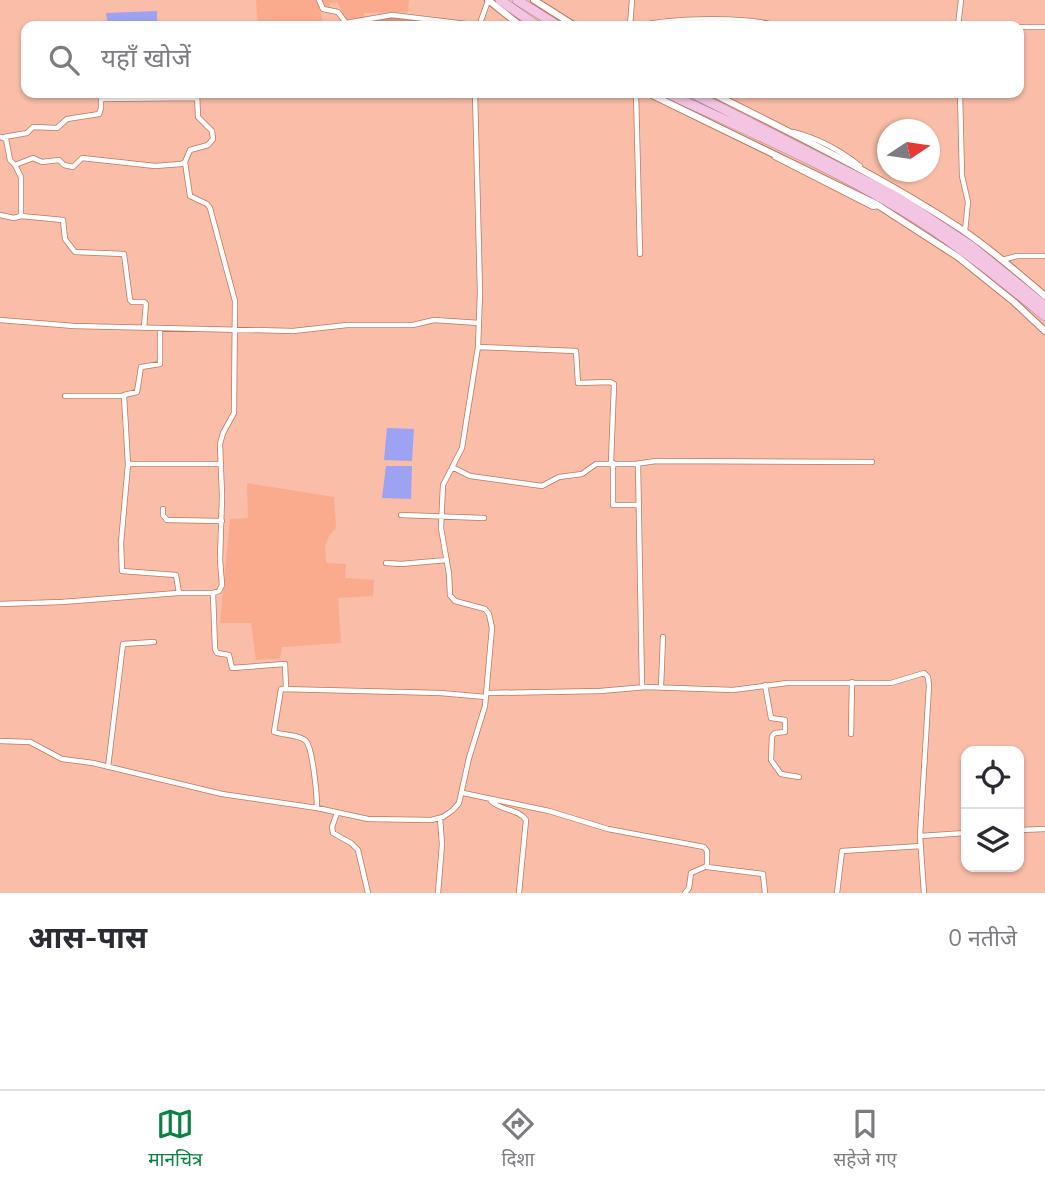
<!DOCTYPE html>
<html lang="hi">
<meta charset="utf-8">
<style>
:root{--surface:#fff;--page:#f7f7f7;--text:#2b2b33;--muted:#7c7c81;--line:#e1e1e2;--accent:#0b8043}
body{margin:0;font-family:Mulish,"Noto Sans Devanagari",sans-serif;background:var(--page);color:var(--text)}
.controls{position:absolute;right:21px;bottom:21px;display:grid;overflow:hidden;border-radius:14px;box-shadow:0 2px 5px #0004}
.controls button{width:63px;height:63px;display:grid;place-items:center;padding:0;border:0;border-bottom:2px solid var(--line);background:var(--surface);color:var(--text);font:35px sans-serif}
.compass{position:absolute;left:877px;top:119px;width:63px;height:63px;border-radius:50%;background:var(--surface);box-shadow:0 2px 5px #0004;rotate:77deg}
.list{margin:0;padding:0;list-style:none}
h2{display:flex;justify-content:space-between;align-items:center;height:91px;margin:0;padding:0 28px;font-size:30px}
h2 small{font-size:23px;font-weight:400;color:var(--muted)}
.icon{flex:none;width:38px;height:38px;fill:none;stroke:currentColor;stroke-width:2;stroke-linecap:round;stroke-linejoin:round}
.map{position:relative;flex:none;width:1045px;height:893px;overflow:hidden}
.search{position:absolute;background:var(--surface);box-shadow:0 2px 5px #0004;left:21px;right:21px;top:21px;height:77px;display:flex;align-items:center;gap:18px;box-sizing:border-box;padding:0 24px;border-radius:14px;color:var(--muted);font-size:26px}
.sheet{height:196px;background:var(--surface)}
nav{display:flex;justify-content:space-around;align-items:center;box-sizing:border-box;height:98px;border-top:2px solid var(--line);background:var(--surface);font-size:19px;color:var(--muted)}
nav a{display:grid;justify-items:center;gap:4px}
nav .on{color:var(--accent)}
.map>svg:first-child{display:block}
</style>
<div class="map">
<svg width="1045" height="893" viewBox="0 0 1045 893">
<rect width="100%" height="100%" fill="#f9bda8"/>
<path fill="#faaa8d" d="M 256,0 L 317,0 L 324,26 L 258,26 Z
M 321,0 L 409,0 L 408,12 L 364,13 L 364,18 L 346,19 L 337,2 L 330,3 L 329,9 L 323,5 Z
M 247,483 L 334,497 L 336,528 L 329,536 L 325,546 L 326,563 L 346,564 L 345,578 L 374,580 L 373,596 L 338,598 L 341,643 L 282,647 L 280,658 L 256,660 L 251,623 L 220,623 L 230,519 L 248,518 Z"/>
<path fill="#cc9784" d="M 379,17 L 416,20 L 418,26 L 357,26 L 357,23 Z"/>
<path fill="#9ea2f3" d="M 157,11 L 157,26 L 108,26 L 106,13 Z
M 387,428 L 414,429 L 412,461 L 384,460 Z
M 386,466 L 412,466 L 411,499 L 382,498 Z"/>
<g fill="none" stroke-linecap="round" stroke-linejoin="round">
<defs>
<path id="street" d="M 319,0 L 323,9 L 338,12 L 346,23 L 392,15 L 483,26
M 479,26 L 488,1
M 630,26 L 632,0
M 640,26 C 669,18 749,16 776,26
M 832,26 L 846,26
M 911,26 L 919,24 L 1005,26
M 958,26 L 961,0
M 1019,27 L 1045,27
M 636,93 L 640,254
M 960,93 L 962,176 L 968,202 L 965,231
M 102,99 L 196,98
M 793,132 C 817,138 841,151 860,166
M 0,137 L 6,139 L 10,160 L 15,165 L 33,158 L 42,162 L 59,160 L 64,165 L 73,167 L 82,158 L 155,166 L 181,164 L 185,162 L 190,150 L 208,145 L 213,139 L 212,131 L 198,117 L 197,93
M 4,137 L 27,133 L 33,127 L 57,128 L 67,119 L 99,114 L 101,108 L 101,93
M 775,157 L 873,207 L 877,206
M 185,162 L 190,196 L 207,204 L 210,208 L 235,301 L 234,413 L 223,433 L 220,444 L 222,496 L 220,560 L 222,585 L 219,591 L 213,593 L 215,649 L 217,653 L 229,655 L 232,668 L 285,664 L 286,688
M 15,165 L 21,177 L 21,216 L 63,220 L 65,239 L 75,252 L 124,254 L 130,300 L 132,302 L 144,302 L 146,304 L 144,327
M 0,215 L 14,218 L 21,216
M 1002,260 L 1017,256 L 1045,256
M 0,320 L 74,326 L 293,331 L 347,325 L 413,325 L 434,320 L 479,323
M 478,347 L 576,351 L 578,383 L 610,382 L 614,384 L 611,463
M 124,395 L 137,392 L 141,367 L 160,364 L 160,328
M 65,396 L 124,396 L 128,464 L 121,543 L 122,571 L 176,575 L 179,593 L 213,593
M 613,463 L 613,505 L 638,505
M 128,464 L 220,464
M 638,464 L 642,687
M 452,467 L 470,476 L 542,486 L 559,477 L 582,474 L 596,464 L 635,464 L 656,461 L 872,462
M 163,509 L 163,515 L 167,520 L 222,521
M 401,515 L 484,518
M 386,563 L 401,564 L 447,560
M 0,604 L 62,602 L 178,593
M 765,685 L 771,718 L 785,720 L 785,732 L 775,733 L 772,736 L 771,760 L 781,774 L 799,777
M 661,687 L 663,637
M 487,693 L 600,691 L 646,687 L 733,690 L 787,683 L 891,683 L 924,673 L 928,677 L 929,686 L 920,836 L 924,893
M 851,734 L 852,682
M 0,741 L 30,742 L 62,759 L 93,763 L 222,794 L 317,808 L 368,819 L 431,820 L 443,817 L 453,810 L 459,803 L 469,758 L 485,706 L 492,628 L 489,614 L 485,609 L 455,601 L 450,595 L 449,574 L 441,528 L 443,485 L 462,448 L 478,347 L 480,293 L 475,93
M 108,767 L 123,644 L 154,642
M 463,793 L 549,811 L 608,829 L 704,847 L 707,851 L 707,867 L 763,874 L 765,893
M 491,801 C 501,811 519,809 526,820 L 519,893
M 317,808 C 317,796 313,749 306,741 C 301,735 282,735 274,732 L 281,689 L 440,693 L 486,697
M 337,813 L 332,827 L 333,833 L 351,843 L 358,850 L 368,893
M 1019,830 L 1045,829
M 920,836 L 966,833
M 438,893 L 442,844 L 440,818
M 685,893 L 689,888 L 691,873 L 707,866
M 837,893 L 842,851 L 921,846"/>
<path id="secondary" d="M 488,0 L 521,26
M 534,0 L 575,26
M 648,93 L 876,204 L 958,257 L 1014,302 L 1045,331
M 712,93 C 797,136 882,177 961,229 C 991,249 1018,273 1045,296"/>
<path id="highway" d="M 500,0 L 537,26
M 517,0 L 558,26
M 667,93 C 745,130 826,164 900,209 C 952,240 999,278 1045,316
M 692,93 L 897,197 L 971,246 L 1045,306"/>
</defs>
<use href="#street" stroke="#bc785f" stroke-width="6"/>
<use href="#secondary" stroke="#bc785f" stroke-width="8"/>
<use href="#highway" stroke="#ab8594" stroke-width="10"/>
<use href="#street" stroke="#fff" stroke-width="4.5"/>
<use href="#secondary" stroke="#fff" stroke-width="6"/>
<use href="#highway" stroke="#f3c5e2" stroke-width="9"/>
</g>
</svg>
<div class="controls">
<button><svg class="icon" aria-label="locate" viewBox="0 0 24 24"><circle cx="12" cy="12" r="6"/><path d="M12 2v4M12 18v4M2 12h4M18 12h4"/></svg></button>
<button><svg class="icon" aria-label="layers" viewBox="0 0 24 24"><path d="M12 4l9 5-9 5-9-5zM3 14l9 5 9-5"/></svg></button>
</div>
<svg class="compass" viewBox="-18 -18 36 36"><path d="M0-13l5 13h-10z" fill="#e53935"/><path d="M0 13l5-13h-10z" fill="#7c7c81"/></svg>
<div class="search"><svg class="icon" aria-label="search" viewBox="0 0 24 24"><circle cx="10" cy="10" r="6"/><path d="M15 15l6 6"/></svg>यहाँ खोजें</div>
</div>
<section class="sheet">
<h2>आस-पास<small>0 नतीजे</small></h2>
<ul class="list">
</ul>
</section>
<nav>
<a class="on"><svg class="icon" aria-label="map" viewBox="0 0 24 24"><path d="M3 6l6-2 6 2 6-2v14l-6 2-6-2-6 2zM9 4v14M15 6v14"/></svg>मानचित्र</a>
<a><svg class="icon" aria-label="directions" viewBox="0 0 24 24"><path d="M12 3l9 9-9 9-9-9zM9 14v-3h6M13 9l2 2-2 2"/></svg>दिशा</a>
<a><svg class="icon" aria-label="saved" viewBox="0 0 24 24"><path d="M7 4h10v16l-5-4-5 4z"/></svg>सहेजे गए</a>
</nav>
